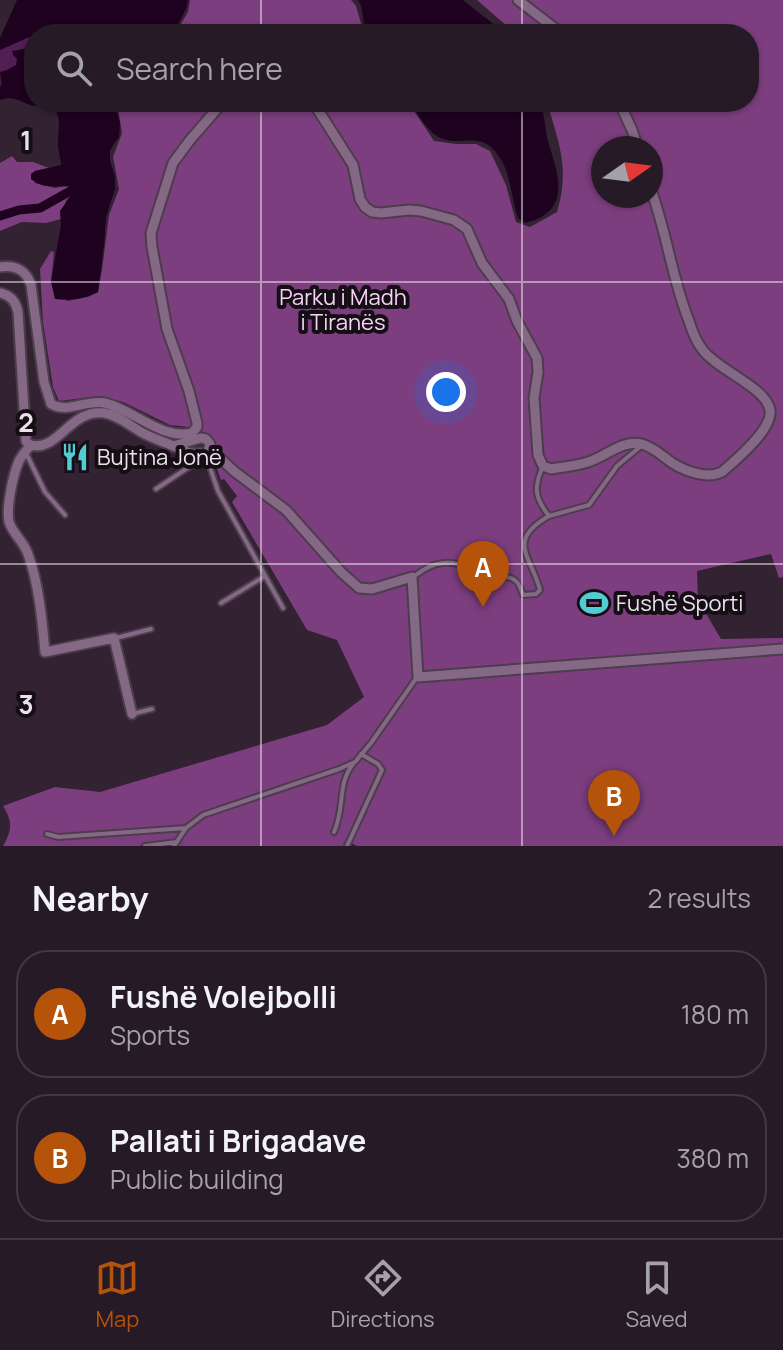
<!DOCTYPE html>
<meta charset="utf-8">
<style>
:root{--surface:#261a26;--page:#2e232e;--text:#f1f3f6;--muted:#a4a1a7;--line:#423843;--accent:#b45309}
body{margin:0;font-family:Manrope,sans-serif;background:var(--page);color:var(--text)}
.compass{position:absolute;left:591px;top:136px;width:72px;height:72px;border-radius:50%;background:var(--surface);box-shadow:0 2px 6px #0004;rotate:76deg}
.you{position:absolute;left:446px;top:392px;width:28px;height:28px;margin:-20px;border:6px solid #fff;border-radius:50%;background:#1a73e8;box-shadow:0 0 0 12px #1a73e833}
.badge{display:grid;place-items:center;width:52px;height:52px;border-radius:50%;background:var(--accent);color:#fff;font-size:26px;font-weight:700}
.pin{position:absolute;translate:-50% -66px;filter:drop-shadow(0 2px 4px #0008)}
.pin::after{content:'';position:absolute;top:42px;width:28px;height:24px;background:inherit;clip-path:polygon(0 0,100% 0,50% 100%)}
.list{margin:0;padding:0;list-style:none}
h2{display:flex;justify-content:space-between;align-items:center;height:104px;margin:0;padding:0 32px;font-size:34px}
h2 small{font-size:26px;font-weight:400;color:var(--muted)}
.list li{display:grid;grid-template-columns:52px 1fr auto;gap:24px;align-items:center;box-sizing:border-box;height:128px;margin:0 16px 16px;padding:0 16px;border:2px solid var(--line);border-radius:32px}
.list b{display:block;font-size:30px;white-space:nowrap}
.list p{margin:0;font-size:26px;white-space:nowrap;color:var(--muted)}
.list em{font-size:26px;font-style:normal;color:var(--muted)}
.icon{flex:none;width:44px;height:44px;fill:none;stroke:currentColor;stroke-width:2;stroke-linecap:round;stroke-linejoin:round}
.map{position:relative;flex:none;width:783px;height:846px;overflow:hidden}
.search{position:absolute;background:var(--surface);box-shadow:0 2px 6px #0004;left:24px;right:24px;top:24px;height:88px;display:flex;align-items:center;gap:20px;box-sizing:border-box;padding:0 28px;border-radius:32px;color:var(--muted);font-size:30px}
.sheet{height:392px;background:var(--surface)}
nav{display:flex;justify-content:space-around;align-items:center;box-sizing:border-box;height:112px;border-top:2px solid var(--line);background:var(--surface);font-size:22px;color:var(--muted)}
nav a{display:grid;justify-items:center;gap:4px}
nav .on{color:var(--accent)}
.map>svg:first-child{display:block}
</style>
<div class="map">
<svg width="783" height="846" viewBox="0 0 783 846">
<rect width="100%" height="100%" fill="#322232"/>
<path fill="#521f54" d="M 29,37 L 31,43 L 21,50 L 16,56 L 18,63 C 14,70 7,71 0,72 L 0,50 Z"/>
<path fill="#7d3e7f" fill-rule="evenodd" d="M 190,0 L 351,0 L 356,6 L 364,34 L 175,34 L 188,12 Z
M 477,0 L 783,0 L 783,577 L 779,578 L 771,554 L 697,571 L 698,600 L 721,639 L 783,638 L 783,846 L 357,846 L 347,841 L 345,846 L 3,846 C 12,830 13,822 3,806 L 55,787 L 100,792 L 327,725 L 364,697 L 337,640 L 307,630 L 232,502 L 237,496 L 224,479 L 221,480 L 213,458 L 214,442 L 188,427 L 170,425 L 123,402 L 100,396 L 59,401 L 53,387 L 43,322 L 40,269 L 51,251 L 54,252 L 51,282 L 67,301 L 88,297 L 98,292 L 102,270 L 109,215 L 119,189 L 113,157 L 122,133 L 117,102 L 408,102 L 434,141 L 456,144 L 476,144 L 490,151 L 506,185 L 516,222 L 530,227 L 557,212 C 570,168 559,144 547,102 L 749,102 L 749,34 L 516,34 ZM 603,148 L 651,148 L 651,196 L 603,196 Z
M 12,156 L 17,162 L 33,162 L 49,168 L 35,171 L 35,183 L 55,188 L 70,185 L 73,187 L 74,191 L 66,201 L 61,219 L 46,223 L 22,222 L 0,231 L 0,163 Z"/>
<path fill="#1f0120" d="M 17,0 L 188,0 L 186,9 L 173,34 L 34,34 L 34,102 L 114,102 L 120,123 L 119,137 L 113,145 L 110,151 L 110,161 L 115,177 L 115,189 L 106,217 L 104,245 L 98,292 C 84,299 70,301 55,299 L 51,282 L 61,225 L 60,211 L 74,191 L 73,187 C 58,184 46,191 31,179 L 31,174 L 35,171 L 61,165 C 61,158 58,152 58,145 C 57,130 65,112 47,103 L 33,106 C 20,102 14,95 0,100 L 0,87 L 2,84 L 0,72 L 7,70 L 16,65 L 17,59 L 13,55 L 12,51 L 24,49 L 32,41 L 29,37 L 27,38 L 0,50 L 0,38 Z
M 358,0 L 463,0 L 506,34 L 367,34 C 361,22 365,10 358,0 Z
M 409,102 L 538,102 C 547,116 544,130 549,145 C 560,179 570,212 525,223 L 518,218 C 512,200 511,179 503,163 C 482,124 461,151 437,136 C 426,129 417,113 409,102 Z"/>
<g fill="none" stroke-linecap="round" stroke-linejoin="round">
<path stroke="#1f0120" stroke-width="9" d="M 0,216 L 19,210 L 40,208 L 74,189"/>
<defs>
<path id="lane" d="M 26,453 L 45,492 L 65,515
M 205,453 L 218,491 L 283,608
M 543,466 C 533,488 535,498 549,516 L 589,505 L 617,466 L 641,446
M 156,489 L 195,463 L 201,455
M 413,577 C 423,570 431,564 443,563 C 459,561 472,570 487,574 C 495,576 505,575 513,579 C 520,583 520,588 523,595 L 536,594 L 540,590 C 532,557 505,541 549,516
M 221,603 L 265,576
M 116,638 L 151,629
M 132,714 L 152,709
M 334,832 C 345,809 337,784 353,764
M 47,834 L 58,837 L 186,828
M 145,846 L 177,842
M 174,846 L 186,828 L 203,815 L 339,769 L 355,762 L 371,743 L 415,680
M 347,846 L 382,770 L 378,764 L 361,754"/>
<path id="street" d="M 518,0 L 562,34
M 313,102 L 353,165 L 360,199 L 365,207 L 372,212 L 381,213 L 409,210 L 421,211 L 454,220 L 467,229 L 482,263 L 509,299 L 517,321 L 537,358 L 538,372 L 534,398 L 538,455 L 543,466 L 551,469 C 563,467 576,466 588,462 C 605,457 623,439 642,444 C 655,448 663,457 674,464 C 687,472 708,479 722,472 C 736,460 773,429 770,410 C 766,387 717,370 702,349 C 696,341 692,331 689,321 C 672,279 667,233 651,190
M 619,102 L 632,130 L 638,148
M 0,267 C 16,265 26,270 31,285 L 44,382 L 51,404 C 67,414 87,399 105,403 C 134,410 161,440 192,433 L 197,427 L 197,423 L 189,391 L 167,329 L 152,247 L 151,233 L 173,163 L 190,140 L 223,102
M 0,293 C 10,295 16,302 18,312 L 26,441 L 28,444 C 56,456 70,408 104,413 C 118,415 130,426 143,433 C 152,438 161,441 171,445 C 182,449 189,455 200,453
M 30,446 C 26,451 22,455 19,461 C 13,475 6,507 9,522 C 13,534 24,542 28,554 C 39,585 42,619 45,652 L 114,638 L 132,714
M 173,446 L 201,438 L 206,439 L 210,444 L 209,448 L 235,472 L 286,510 L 341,572 L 359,588 L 372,589 L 412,577 L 418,677 L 783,649"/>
</defs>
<use href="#lane" stroke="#4c3d4c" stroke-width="8"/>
<use href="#street" stroke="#4c3d4c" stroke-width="13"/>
<use href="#lane" stroke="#856885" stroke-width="4"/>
<use href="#street" stroke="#856885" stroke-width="9"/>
</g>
<path fill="none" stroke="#ebe1eb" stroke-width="2" stroke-opacity="0.55" d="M 261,0 L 261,34M 522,0 L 522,34M 261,102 L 261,846M 522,102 L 522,846M 0,282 L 783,282M 0,564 L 783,564"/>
<defs>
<symbol id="restaurant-bare" viewBox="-9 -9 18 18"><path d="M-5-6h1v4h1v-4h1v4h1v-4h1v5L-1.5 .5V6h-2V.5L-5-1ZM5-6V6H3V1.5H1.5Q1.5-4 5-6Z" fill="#51ccd3" stroke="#150e15" stroke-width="2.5" paint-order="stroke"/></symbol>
<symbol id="stadium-bare" viewBox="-9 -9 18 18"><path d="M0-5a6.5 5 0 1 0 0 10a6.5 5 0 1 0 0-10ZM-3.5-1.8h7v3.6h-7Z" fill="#51ccd3" stroke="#150e15" stroke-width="2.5" paint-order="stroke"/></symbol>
</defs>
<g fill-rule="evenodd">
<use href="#restaurant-bare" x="55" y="437" width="40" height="40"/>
<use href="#stadium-bare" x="574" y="583" width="40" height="40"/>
</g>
<g text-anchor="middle" stroke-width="8" stroke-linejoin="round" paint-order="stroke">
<g font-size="22" fill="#f7d3f6" stroke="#150e15">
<text x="343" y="305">Parku i Madh<tspan x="343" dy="25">i Tiranës</tspan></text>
</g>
<g font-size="22" fill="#ebe1eb" stroke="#150e15" text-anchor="start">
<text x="97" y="465">Bujtina Jonë</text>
<text x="616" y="611">Fushë Sporti</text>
</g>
</g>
<g font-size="26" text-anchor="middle" font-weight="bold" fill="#ebe1eb" stroke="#150e15" stroke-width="8" stroke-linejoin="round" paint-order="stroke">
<text x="26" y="150">1</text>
<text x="26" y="432">2</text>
<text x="26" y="714">3</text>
</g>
</svg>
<svg class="compass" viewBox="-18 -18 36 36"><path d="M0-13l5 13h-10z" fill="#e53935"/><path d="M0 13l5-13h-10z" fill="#a4a1a7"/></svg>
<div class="you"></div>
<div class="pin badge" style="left:483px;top:607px">A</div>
<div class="pin badge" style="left:614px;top:836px">B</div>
<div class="search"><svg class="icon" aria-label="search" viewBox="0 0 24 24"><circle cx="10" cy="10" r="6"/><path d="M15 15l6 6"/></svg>Search here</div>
</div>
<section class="sheet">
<h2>Nearby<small>2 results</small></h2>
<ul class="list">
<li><span class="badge">A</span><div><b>Fushë Volejbolli</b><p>Sports</p></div><em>180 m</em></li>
<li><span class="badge">B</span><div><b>Pallati i Brigadave</b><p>Public building</p></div><em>380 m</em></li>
</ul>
</section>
<nav>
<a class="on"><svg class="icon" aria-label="map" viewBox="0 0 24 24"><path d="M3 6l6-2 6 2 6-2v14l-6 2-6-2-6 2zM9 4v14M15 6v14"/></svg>Map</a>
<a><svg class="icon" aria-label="directions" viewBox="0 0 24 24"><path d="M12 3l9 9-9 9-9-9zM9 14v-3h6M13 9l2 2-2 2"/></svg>Directions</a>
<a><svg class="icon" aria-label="saved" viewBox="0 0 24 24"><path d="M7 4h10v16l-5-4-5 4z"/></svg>Saved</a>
</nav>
